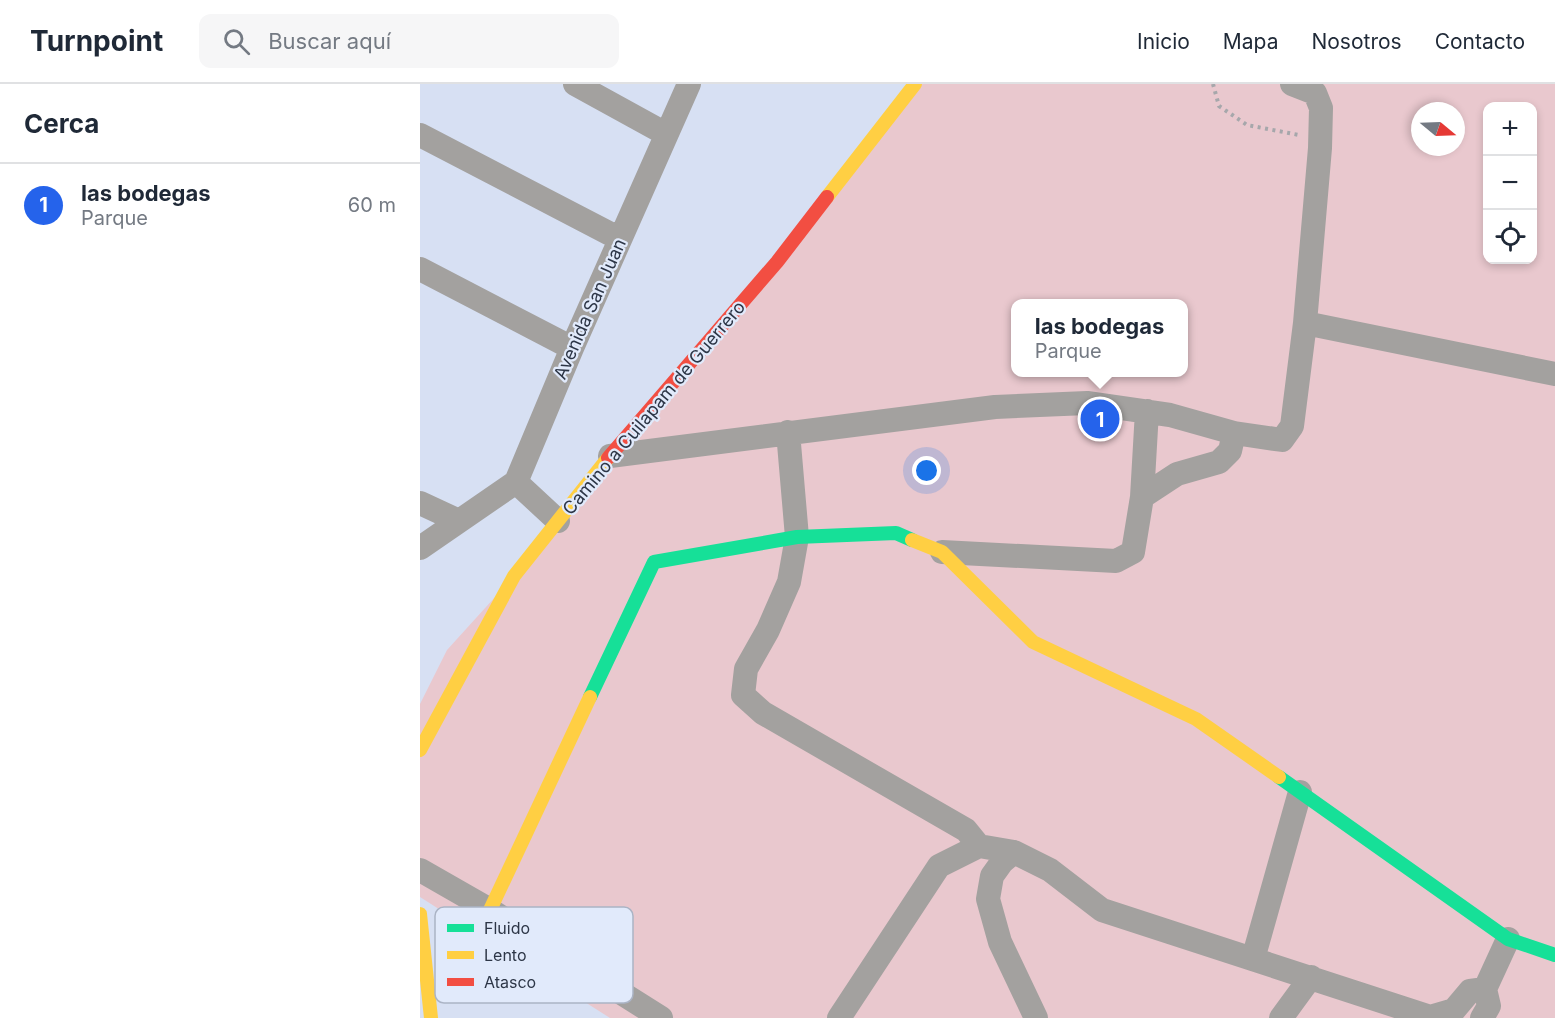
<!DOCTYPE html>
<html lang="es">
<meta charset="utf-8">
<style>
:root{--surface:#fff;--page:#f6f6f7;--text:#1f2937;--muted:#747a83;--line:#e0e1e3;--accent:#2563eb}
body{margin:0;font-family:Inter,sans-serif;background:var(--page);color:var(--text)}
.controls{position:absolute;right:18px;top:18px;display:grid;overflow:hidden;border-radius:12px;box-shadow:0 3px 9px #0003}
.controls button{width:54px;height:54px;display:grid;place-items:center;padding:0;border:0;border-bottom:2px solid var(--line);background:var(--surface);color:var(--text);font:30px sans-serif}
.compass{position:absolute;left:991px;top:18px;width:54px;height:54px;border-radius:50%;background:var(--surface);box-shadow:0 3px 9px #0003;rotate:109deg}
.you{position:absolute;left:507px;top:387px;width:21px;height:21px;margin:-15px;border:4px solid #fff;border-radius:50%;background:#1a73e8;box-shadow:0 0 0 9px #1a73e833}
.badge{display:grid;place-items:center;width:39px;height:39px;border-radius:50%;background:var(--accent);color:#fff;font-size:20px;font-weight:700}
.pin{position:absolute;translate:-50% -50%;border:3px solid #fff;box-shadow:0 2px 6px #0006}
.popup{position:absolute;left:591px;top:215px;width:177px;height:78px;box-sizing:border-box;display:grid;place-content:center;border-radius:12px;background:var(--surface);filter:drop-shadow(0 2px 4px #0005);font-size:20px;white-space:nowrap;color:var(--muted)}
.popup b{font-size:22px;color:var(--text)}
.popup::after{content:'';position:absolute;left:50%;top:100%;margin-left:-12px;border:12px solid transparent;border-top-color:var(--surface)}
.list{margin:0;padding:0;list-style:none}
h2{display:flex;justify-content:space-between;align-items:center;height:78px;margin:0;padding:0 24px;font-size:26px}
h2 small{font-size:20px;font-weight:400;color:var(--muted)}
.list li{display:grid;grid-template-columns:39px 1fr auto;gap:18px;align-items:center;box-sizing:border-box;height:84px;padding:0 24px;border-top:2px solid var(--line)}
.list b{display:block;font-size:22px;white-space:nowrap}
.list p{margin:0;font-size:20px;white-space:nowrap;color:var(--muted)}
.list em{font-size:20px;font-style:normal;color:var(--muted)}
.icon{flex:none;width:33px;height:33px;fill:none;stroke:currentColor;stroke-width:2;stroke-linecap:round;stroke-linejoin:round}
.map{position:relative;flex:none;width:1135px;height:934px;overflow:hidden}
header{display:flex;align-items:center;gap:36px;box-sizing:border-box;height:84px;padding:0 30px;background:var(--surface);border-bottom:2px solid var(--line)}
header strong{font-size:28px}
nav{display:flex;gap:33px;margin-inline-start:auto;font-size:21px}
.search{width:420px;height:54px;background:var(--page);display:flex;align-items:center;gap:15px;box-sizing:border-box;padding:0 21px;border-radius:12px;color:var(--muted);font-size:22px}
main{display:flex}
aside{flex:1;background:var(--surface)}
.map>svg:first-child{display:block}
</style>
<header>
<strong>Turnpoint</strong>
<div class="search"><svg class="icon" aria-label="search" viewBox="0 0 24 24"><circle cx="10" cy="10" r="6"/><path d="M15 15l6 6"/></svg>Buscar aquí</div>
<nav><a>Inicio</a><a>Mapa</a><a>Nosotros</a><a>Contacto</a></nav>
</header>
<main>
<aside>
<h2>Cerca<small></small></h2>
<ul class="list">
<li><span class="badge">1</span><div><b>las bodegas</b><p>Parque</p></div><em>60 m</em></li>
</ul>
</aside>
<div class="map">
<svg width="1135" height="934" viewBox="0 0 1135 934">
<rect width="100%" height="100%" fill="#d7e0f3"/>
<path fill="#e9c8ce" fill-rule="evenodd" d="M 495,0 L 1135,0 L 1135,934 L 190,934 L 0,813 L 0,620 L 27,566 L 94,492 ZM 1068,22 L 1112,22 L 1112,176 L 1068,176 ZM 1000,27 L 1036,27 L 1036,63 L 1000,63 ZM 596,220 L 764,220 L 764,288 L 596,288 Z"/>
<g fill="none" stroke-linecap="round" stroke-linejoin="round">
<path stroke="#a6a7ab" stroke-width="4" stroke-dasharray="3 4.5" stroke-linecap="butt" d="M 793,0 L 799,22 L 827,41 L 879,51"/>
<path stroke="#a3a19f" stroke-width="24" d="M 155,0 L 246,50
M 0,51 L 200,155
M 0,185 L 152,264
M 885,239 L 1135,290
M 368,348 L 377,453 L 369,498 L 348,546 L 326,585 L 323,611 L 343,629 L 546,746 L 559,762
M 190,372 L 575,323 L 667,319 L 750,331 L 814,349 L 862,356 L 872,342 L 885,239 L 900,64 L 901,24 L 895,9 L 872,0
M 722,413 L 727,327
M 0,419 L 39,437
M 138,437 L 96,398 L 152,264 L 269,0
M 0,464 L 96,398
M 522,468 L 696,477 L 713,468 L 722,413 L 757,390 L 799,378 L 810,367 L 814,349
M 594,768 L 582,778 L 572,792 L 568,815 L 580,858 L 616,934
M 0,786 L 70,826 L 241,934
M 833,875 L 880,708
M 419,934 L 519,782 L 559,762 L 594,768 L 630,786 L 682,826 L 1010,933 L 1034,926 L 1050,907 L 1065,905
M 861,934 L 891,893
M 1062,934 L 1069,922 L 1065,905 L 1088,855"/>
<path stroke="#16e098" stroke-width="14" d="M 170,613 L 234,478 L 377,453 L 476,449 L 492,456
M 859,693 L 1088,855 L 1135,871"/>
<path stroke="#ffcf43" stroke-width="14" d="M 407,113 L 495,0
M 492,456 L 522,468 L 613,558 L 776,635 L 859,693
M 0,666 L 94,492 L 188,374
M 70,826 L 170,613
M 0,830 L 11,934"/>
<path stroke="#f24e42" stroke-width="14" d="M 188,374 L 357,178 L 407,113"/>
</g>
<g text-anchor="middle" stroke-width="4.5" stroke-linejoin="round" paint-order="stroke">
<g font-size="18" fill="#2d3647" stroke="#e1eafb">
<text transform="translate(170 225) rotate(-66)" y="6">Avenida San Juan</text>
<text transform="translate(234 324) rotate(-50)" y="6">Camino a Cuilapam de Guerrero</text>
</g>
</g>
<rect x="15" y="823" width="198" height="96" rx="9" fill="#e1eafb" stroke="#abb4c5" stroke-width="1.5"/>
<rect x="27" y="840" width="27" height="8" fill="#16e098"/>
<rect x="27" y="867" width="27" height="8" fill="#ffcf43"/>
<rect x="27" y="894" width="27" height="8" fill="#f24e42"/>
<g font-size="16" fill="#2d3647">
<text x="64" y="850">Fluido</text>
<text x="64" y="877">Lento</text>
<text x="64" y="904">Atasco</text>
</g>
</svg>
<div class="controls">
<button>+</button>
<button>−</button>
<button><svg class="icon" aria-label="locate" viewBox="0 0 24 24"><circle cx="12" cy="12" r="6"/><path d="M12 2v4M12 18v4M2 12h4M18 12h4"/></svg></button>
</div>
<svg class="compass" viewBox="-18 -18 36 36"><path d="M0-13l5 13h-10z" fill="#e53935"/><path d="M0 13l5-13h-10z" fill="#747a83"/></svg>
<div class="you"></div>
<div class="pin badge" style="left:680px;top:335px">1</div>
<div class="popup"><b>las bodegas</b>Parque</div>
</div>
</main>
